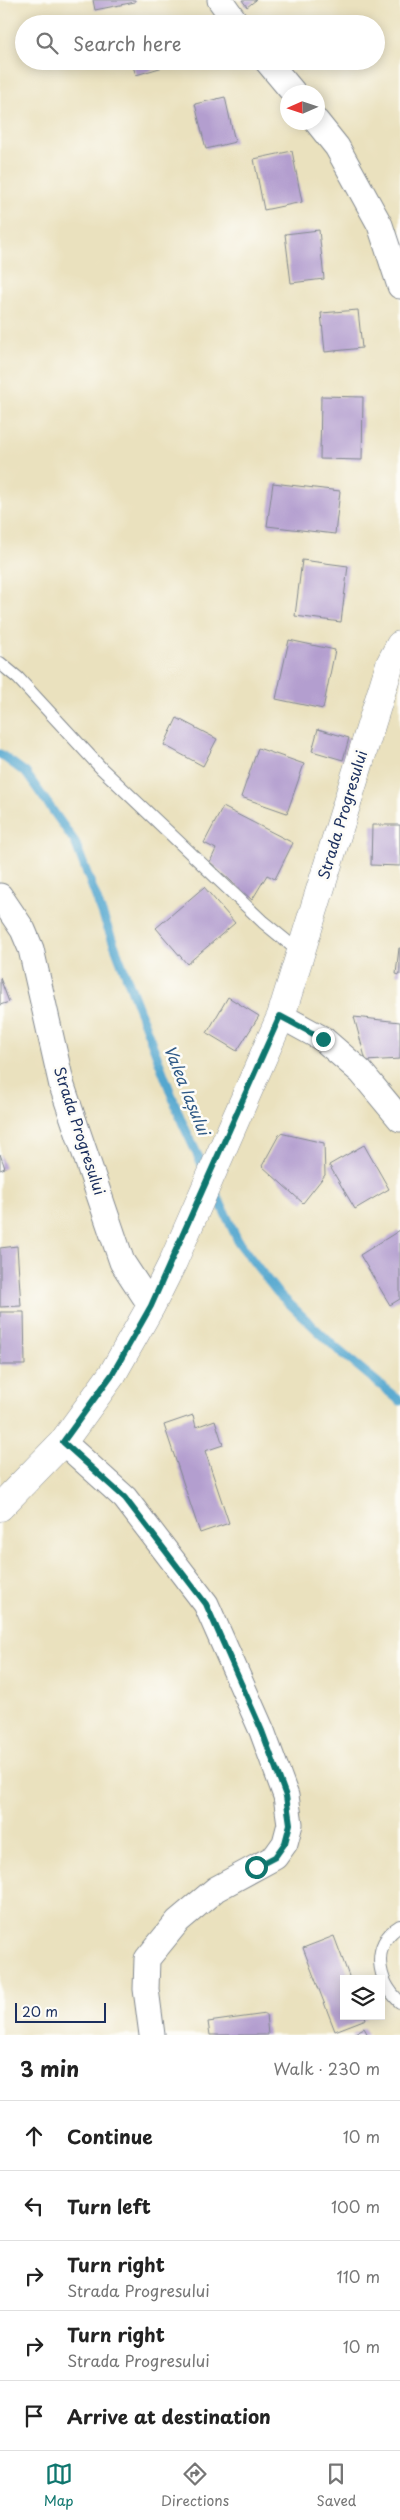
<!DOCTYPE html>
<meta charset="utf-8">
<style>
:root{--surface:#fff;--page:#f2f2f2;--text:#222;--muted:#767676;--line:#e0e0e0;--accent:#0f766e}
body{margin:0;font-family:"Playpen Sans",sans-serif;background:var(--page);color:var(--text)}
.controls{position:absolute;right:15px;bottom:15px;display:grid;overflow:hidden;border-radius:0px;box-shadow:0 2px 12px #0003}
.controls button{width:45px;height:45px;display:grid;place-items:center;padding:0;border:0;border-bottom:1px solid var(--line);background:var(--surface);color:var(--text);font:25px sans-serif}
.compass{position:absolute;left:280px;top:85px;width:45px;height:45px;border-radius:50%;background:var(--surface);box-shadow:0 2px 12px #0003;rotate:267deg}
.scale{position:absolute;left:15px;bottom:12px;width:91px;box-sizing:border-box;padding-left:5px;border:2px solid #1b2f5e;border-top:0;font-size:14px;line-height:18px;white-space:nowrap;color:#1b2f5e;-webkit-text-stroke:4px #fdfcf7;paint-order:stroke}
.stop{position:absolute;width:15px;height:15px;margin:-11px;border:4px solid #0f766e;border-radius:50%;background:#fff}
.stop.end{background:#0f766e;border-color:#fff;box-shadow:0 1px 5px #0008}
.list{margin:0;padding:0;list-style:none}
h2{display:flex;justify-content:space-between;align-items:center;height:65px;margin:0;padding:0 20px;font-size:21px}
h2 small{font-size:16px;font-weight:400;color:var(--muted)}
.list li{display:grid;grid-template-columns:32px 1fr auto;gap:15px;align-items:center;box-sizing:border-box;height:70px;padding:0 20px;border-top:1px solid var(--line)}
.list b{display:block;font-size:19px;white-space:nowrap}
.list p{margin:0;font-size:16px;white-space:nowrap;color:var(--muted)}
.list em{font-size:16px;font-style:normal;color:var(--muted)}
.icon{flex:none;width:28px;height:28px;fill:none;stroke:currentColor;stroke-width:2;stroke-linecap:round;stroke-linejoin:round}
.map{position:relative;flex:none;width:400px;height:2035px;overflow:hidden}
.search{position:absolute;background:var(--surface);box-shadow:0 2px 12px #0003;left:15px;right:15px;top:15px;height:55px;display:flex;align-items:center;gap:12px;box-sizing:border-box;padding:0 18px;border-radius:28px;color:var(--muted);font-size:19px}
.sheet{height:415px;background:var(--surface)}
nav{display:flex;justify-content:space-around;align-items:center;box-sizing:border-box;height:70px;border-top:1px solid var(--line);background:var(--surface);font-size:14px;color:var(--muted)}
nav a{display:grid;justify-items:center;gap:2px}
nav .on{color:var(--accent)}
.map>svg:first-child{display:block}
</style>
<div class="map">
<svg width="400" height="2035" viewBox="0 0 400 2035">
<rect width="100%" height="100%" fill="#fdfcf7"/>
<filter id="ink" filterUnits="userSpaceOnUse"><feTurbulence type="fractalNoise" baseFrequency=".02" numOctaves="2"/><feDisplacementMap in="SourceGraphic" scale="10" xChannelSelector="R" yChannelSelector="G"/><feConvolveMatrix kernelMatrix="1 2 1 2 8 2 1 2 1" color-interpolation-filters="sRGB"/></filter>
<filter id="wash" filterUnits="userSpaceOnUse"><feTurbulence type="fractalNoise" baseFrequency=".0096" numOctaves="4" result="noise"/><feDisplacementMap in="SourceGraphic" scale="20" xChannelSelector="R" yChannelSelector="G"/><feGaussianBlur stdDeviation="1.12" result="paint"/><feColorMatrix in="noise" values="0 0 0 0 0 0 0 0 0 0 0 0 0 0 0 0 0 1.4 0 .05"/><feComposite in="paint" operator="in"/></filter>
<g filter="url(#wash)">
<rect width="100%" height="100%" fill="#eae1be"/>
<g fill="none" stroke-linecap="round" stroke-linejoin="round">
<path stroke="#54a7cf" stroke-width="9" d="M 0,754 L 26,773 L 75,842 L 182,1122 L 206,1173
M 213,1187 L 239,1243 L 277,1292 L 337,1349 L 400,1401"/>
</g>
<g id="blocks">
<path fill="#b39ecf" d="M 93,0 L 135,0 L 135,2 L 95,10 Z
M 242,0 L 256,0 L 247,7 Z
M 131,61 L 180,61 L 180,62 L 136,75 Z
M 225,97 L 235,142 L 206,149 L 195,104 Z
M 292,151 L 302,202 L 264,210 L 254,159 Z
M 319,230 L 324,279 L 291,283 L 285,234 Z
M 358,310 L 362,348 L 325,352 L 321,313 Z
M 321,396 L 363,397 L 362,460 L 320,459 Z
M 273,483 L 340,491 L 335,534 L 267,526 Z
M 302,560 L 348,566 L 341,622 L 295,616 Z
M 289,640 L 335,650 L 323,709 L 276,699 Z
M 177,718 L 217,739 L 203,766 L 164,745 Z
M 318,729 L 349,738 L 343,760 L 312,751 Z
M 258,748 L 304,764 L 287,813 L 241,797 Z
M 223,807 L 293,843 L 275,879 L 267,875 L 252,900 L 210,862 L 216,849 L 204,843 Z
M 372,825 L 400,825 L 400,866 L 371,865 Z
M 204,887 L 235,923 L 187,964 L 156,928 Z
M 399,948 L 400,948 L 400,975 L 396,974 Z
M 0,978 L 9,1002 L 0,1005 Z
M 228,997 L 259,1016 L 237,1051 L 207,1033 Z
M 354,1017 L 400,1022 L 400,1059 L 366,1061 Z
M 280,1133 L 324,1143 L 325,1175 L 303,1203 L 262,1166 Z
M 364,1145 L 389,1189 L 355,1209 L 329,1165 Z
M 0,1154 L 5,1168 L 0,1170 Z
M 400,1230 L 400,1299 L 390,1305 L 360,1255 Z
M 17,1246 L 21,1306 L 0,1307 L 0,1248 Z
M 0,1312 L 24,1312 L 25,1365 L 0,1365 Z
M 193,1415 L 196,1427 L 215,1420 L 223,1445 L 205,1451 L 229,1523 L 200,1533 L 164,1425 Z
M 334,1936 L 350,1979 L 344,1979 L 344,2016 L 365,2016 L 366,2019 L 335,2031 L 303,1948 Z
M 266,2014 L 268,2035 L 210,2035 L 208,2022 Z
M 364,2028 L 368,2035 L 351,2035 Z"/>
</g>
</g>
<g filter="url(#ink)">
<use href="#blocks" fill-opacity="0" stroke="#82888e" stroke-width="1"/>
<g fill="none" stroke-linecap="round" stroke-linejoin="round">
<defs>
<path id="service" d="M 0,663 L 18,678 L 102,769 L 263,922 L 301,953
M 400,1926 C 370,1944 377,1981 400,2002"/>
<path id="minor" d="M 220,0 L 237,24
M 267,61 L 293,92
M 317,122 L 337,147 L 380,225 L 400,286
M 0,896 L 23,930 L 31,949 L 62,1086 L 122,1262 L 151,1306
M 281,1016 L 323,1039 L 361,1072 L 400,1119
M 63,1442 L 125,1498 L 206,1604 L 262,1731 L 286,1796 L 290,1824 L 285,1843 L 275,1857 L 216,1889 L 178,1921 L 147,1959 L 146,1989 L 152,2035"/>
<path id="tertiary" d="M 0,1507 L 63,1442 L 113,1373 L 151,1306 L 173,1262 L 281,1016 L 390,664 L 400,645"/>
</defs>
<use href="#service" stroke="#82888e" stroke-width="14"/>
<use href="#minor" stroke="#82888e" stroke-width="27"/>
<use href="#tertiary" stroke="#82888e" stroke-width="29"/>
<use href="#service" stroke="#fff" stroke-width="12"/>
<use href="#minor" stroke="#fff" stroke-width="25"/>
<use href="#tertiary" stroke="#fff" stroke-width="28"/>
</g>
</g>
<g fill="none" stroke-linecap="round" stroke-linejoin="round" filter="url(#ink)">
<path stroke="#0f766e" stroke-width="6" d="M 256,1867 L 275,1857 L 285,1843 L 290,1824 L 286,1796 L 262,1731 L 206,1604 L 125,1498 L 63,1442 L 113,1373 L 151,1306 L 280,1016 L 323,1039"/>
</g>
<g text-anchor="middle" stroke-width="5" stroke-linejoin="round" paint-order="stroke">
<g font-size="15" fill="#1b2f5e" stroke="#fdfcf7">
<text transform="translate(343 815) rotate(-73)" y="5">Strada Progresului</text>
<text transform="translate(79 1131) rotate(72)" y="5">Strada Progresului</text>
</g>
<g font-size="16" font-style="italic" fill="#2f5986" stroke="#fdfcf7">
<text transform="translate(187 1090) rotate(68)" y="6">Valea Iașului</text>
</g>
</g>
</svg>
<div class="controls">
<button><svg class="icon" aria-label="layers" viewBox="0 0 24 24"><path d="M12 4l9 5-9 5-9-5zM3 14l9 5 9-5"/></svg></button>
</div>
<svg class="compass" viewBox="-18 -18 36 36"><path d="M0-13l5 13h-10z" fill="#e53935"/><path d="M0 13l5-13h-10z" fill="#767676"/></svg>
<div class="scale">20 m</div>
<div class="stop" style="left:256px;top:1867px"></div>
<div class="stop end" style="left:323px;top:1039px"></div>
<div class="search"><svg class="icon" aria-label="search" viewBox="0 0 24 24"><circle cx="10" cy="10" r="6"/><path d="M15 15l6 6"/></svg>Search here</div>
</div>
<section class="sheet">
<h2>3 min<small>Walk · 230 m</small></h2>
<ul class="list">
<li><svg class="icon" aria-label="ahead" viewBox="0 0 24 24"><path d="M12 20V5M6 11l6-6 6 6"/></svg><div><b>Continue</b></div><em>10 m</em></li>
<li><svg class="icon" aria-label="left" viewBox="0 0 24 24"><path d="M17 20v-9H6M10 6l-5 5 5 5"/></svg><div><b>Turn left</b></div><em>100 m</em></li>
<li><svg class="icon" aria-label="right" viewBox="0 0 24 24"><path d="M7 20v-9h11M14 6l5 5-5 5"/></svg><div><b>Turn right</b><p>Strada Progresului</p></div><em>110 m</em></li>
<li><svg class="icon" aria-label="right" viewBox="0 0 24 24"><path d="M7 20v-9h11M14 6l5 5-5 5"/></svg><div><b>Turn right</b><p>Strada Progresului</p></div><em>10 m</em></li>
<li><svg class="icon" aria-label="arrive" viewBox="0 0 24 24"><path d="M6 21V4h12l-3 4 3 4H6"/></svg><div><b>Arrive at destination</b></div></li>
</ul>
</section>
<nav>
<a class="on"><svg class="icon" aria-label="map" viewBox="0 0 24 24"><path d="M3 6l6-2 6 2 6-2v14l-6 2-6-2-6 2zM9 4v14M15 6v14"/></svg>Map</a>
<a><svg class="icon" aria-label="directions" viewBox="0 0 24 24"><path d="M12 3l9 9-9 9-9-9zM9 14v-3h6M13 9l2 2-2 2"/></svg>Directions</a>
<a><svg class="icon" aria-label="saved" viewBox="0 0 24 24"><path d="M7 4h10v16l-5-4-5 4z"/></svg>Saved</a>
</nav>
